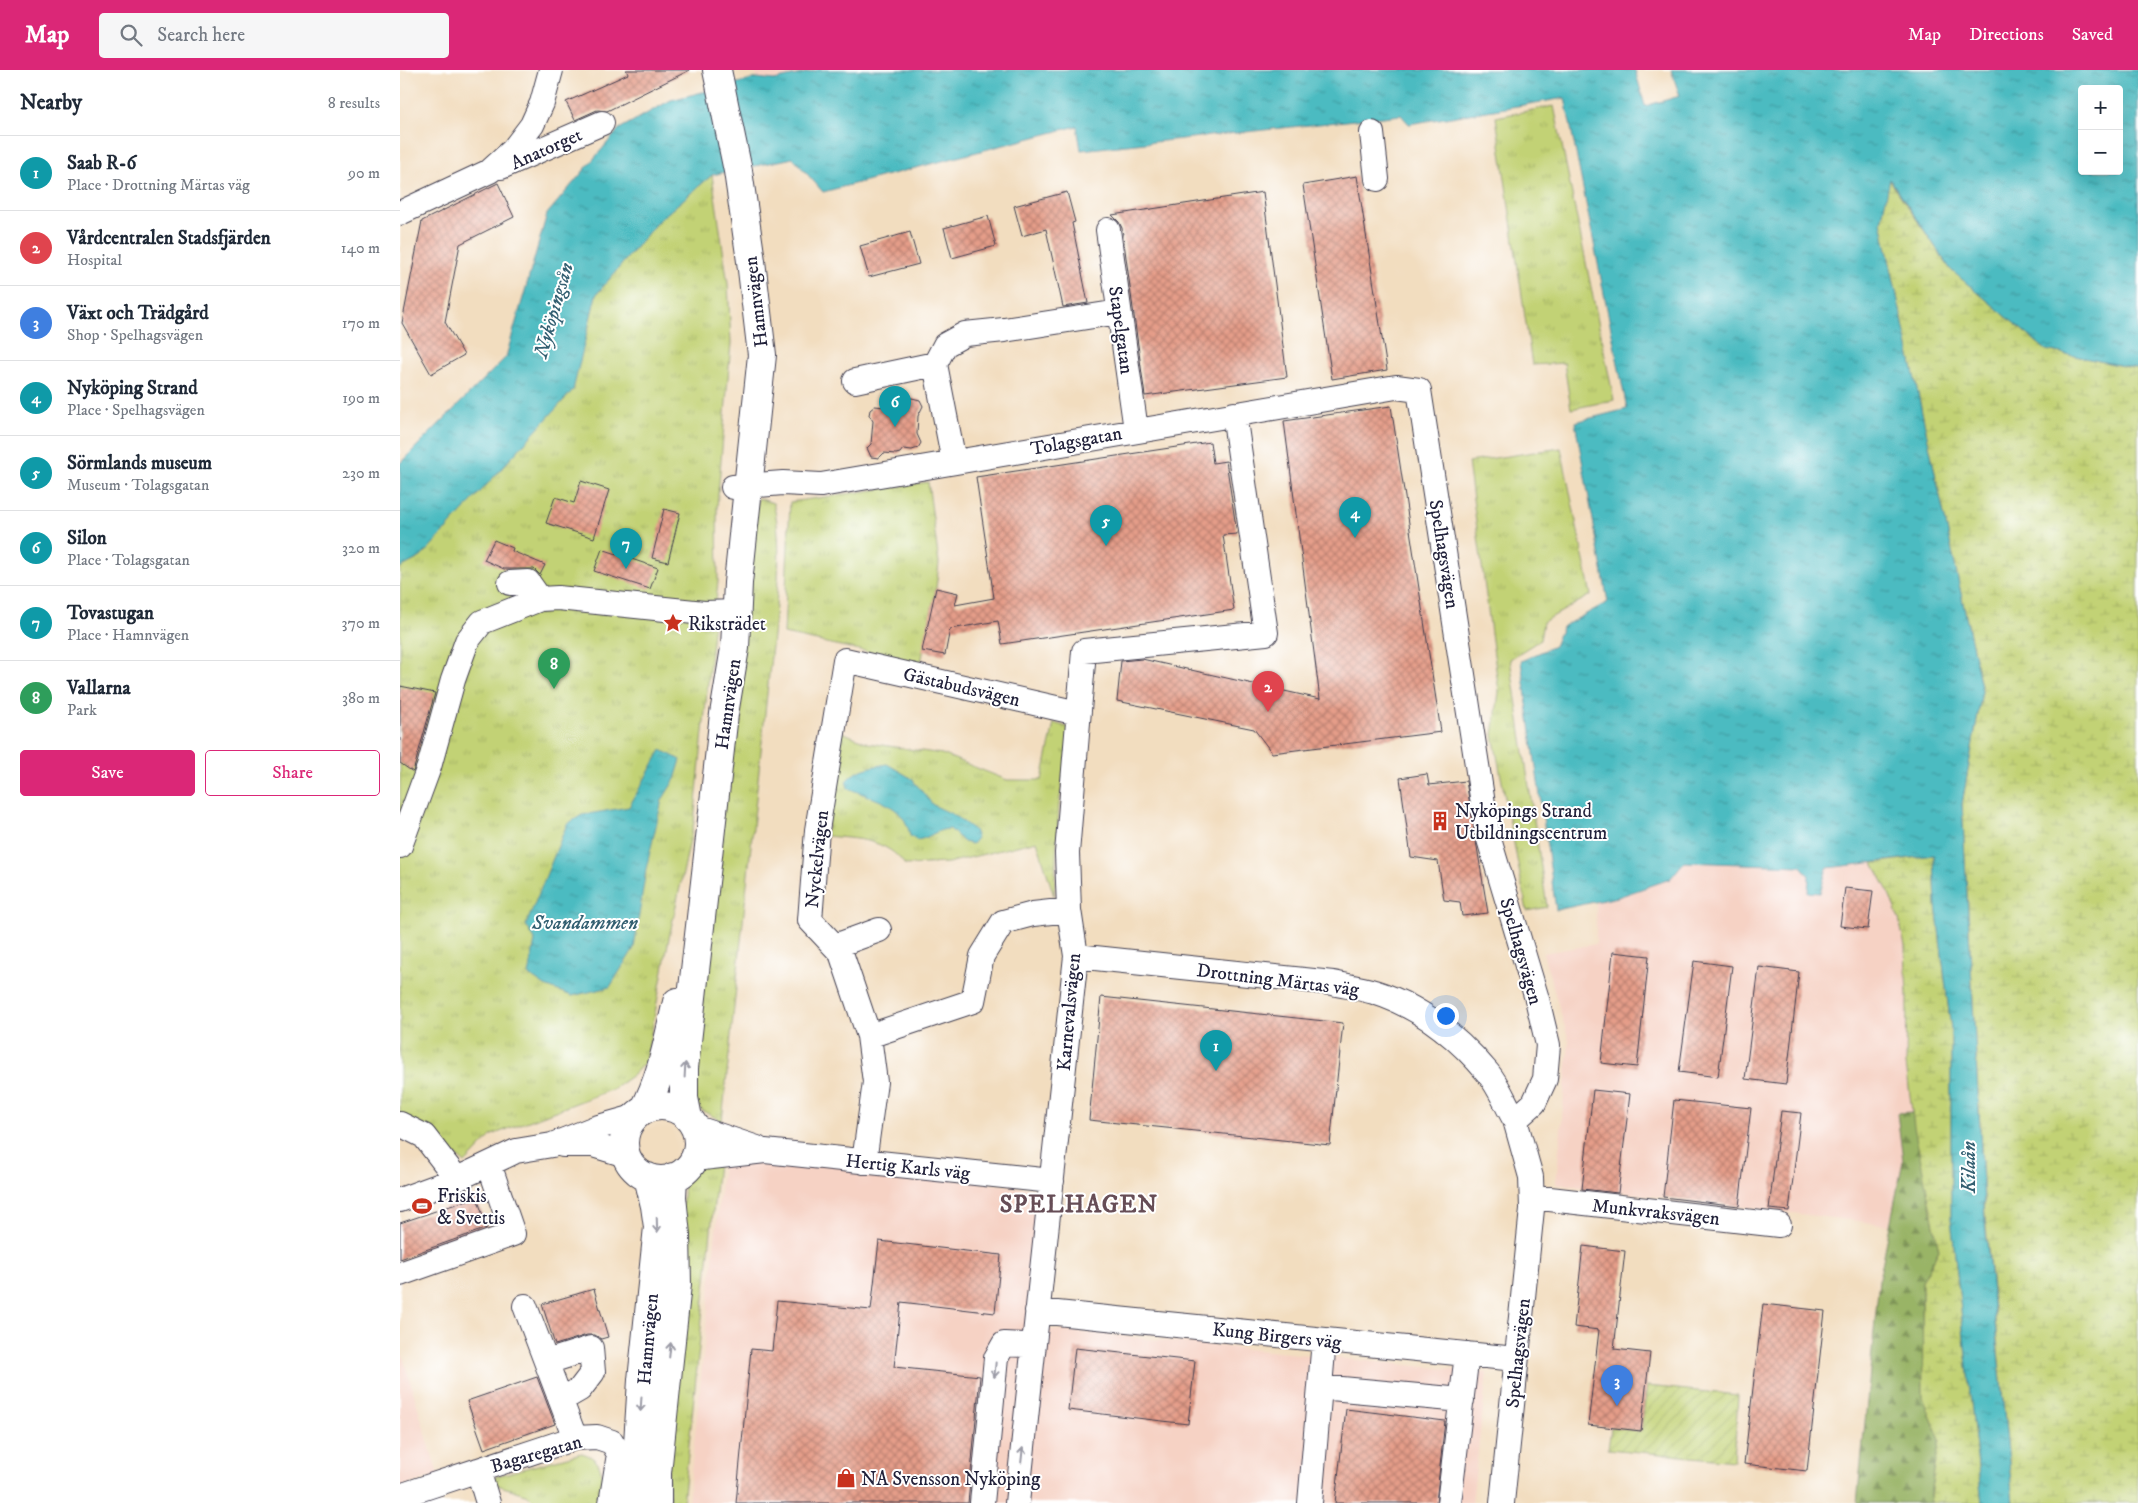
<!DOCTYPE html>
<meta charset="utf-8">
<style>
:root{--surface:#fff;--page:#f6f6f7;--text:#1f2937;--muted:#747a83;--line:#e0e1e3;--accent:#db2777}
body{margin:0;font-family:"IM FELL DW Pica",serif;background:var(--page);color:var(--text)}
.controls{position:absolute;right:15px;top:15px;display:grid;overflow:hidden;border-radius:5px;box-shadow:0 5px 20px #0002}
.controls button{width:45px;height:45px;display:grid;place-items:center;padding:0;border:0;border-bottom:1px solid var(--line);background:var(--surface);color:var(--text);font:25px sans-serif}
.you{position:absolute;left:1045px;top:945px;width:18px;height:18px;margin:-12px;border:4px solid #fff;border-radius:50%;background:#1a73e8;box-shadow:0 0 0 8px #1a73e833}
.badge{display:grid;place-items:center;width:32px;height:32px;border-radius:50%;background:var(--accent);color:#fff;font-size:16px;font-weight:700}
.pin{position:absolute;translate:-50% -41px;filter:drop-shadow(0 1px 2px #0008)}
.pin::after{content:'';position:absolute;top:26px;width:18px;height:15px;background:inherit;clip-path:polygon(0 0,100% 0,50% 100%)}
.list{margin:0;padding:0;list-style:none}
h2{display:flex;justify-content:space-between;align-items:center;height:65px;margin:0;padding:0 20px;font-size:21px}
h2 small{font-size:16px;font-weight:400;color:var(--muted)}
.list li{display:grid;grid-template-columns:32px 1fr auto;gap:15px;align-items:center;box-sizing:border-box;height:75px;padding:0 20px;border-top:1px solid var(--line)}
.list b{display:block;font-size:19px;white-space:nowrap}
.list p{margin:0;font-size:16px;white-space:nowrap;color:var(--muted)}
.list em{font-size:16px;font-style:normal;color:var(--muted)}
.actions{display:flex;gap:10px;padding:15px 20px}
.actions a{flex:1;padding:11px 0;border:1px solid var(--accent);border-radius:5px;text-align:center;font-size:18px;color:var(--accent)}
.actions .main{background:var(--accent);color:#fff}
.icon{flex:none;width:28px;height:28px;fill:none;stroke:currentColor;stroke-width:2;stroke-linecap:round;stroke-linejoin:round}
.map{position:relative;flex:none;width:1738px;height:1433px;overflow:hidden}
header{display:flex;align-items:center;gap:30px;box-sizing:border-box;height:70px;padding:0 25px;background:var(--accent);color:#fff}
header strong{font-size:24px}
nav{display:flex;gap:28px;margin-inline-start:auto;font-size:18px}
.search{width:350px;height:45px;background:var(--page);display:flex;align-items:center;gap:12px;box-sizing:border-box;padding:0 18px;border-radius:5px;color:var(--muted);font-size:19px}
main{display:flex}
aside{flex:1;background:var(--surface)}
.map>svg:first-child{display:block}
</style>
<header>
<strong>Map</strong>
<div class="search"><svg class="icon" aria-label="search" viewBox="0 0 24 24"><circle cx="10" cy="10" r="6"/><path d="M15 15l6 6"/></svg>Search here</div>
<nav><a>Map</a><a>Directions</a><a>Saved</a></nav>
</header>
<main>
<aside>
<h2>Nearby<small>8 results</small></h2>
<ul class="list">
<li><span class="badge" style="background:#0f9aa8">1</span><div><b>Saab R-6</b><p>Place · Drottning Märtas väg</p></div><em>90 m</em></li>
<li><span class="badge" style="background:#e0444e">2</span><div><b>Vårdcentralen Stadsfjärden</b><p>Hospital</p></div><em>140 m</em></li>
<li><span class="badge" style="background:#3f7fe0">3</span><div><b>Växt och Trädgård</b><p>Shop · Spelhagsvägen</p></div><em>170 m</em></li>
<li><span class="badge" style="background:#0f9aa8">4</span><div><b>Nyköping Strand</b><p>Place · Spelhagsvägen</p></div><em>190 m</em></li>
<li><span class="badge" style="background:#0f9aa8">5</span><div><b>Sörmlands museum</b><p>Museum · Tolagsgatan</p></div><em>230 m</em></li>
<li><span class="badge" style="background:#0f9aa8">6</span><div><b>Silon</b><p>Place · Tolagsgatan</p></div><em>320 m</em></li>
<li><span class="badge" style="background:#0f9aa8">7</span><div><b>Tovastugan</b><p>Place · Hamnvägen</p></div><em>370 m</em></li>
<li><span class="badge" style="background:#2e9e5b">8</span><div><b>Vallarna</b><p>Park</p></div><em>380 m</em></li>
</ul>
<div class="actions"><a class="main">Save</a><a>Share</a></div>
</aside>
<div class="map">
<svg width="1738" height="1433" viewBox="0 0 1738 1433">
<defs>
<pattern id="grass-tufts" width="24" height="20" patternUnits="userSpaceOnUse" patternTransform="scale(1.25)"><rect width="24" height="20" fill="#c2d275"/><path d="M3 7l-1-3M5 7V3M7 7l1-3M15 17l-1-3M17 17v-4M19 17l1-3" fill="none" stroke="#a6b466"/></pattern>
<pattern id="forest-firs" width="22" height="20" patternUnits="userSpaceOnUse" patternTransform="scale(1.25)"><rect width="22" height="20" fill="#99b466"/><path d="M5 1l3.5 6h-7zM16 11l3.5 6h-7z" fill="#7c9255"/></pattern>
<pattern id="wetland-marsh" width="20" height="14" patternUnits="userSpaceOnUse" patternTransform="scale(1.25)"><rect width="20" height="14" fill="#c2d275"/><path d="M1 5h8M5 5V1M11 12h8M15 12V8" fill="none" stroke="#a6b466"/></pattern>
<pattern id="garden-furrows" width="10" height="10" patternUnits="userSpaceOnUse" patternTransform="scale(1.25)"><rect width="10" height="10" fill="#c2d275"/><path d="M-1 1l2-2M0 10L10 0M9 11l2-2" fill="none" stroke="#a6b466"/></pattern>
<pattern id="water-ripples" width="26" height="14" patternUnits="userSpaceOnUse" patternTransform="scale(1.25)"><rect width="26" height="14" fill="#4cbbc1"/><path d="M2 4q2-2 4 0t4 0M15 11q2-2 4 0t4 0" fill="none" stroke="#3f989e"/></pattern>
<pattern id="building-cross-hatch" width="8" height="8" patternUnits="userSpaceOnUse" patternTransform="scale(1.25)"><rect width="8" height="8" fill="#e59d89"/><path d="M0 0l8 8M0 8l8-8" fill="none" stroke="#b98071"/></pattern>
</defs>
<rect width="100%" height="100%" fill="#fff"/>
<filter id="ink" filterUnits="userSpaceOnUse"><feTurbulence type="fractalNoise" baseFrequency=".02" numOctaves="2"/><feDisplacementMap in="SourceGraphic" scale="10" xChannelSelector="R" yChannelSelector="G"/><feConvolveMatrix kernelMatrix="1 2 1 2 8 2 1 2 1" color-interpolation-filters="sRGB"/></filter>
<filter id="wash" filterUnits="userSpaceOnUse"><feTurbulence type="fractalNoise" baseFrequency=".0096" numOctaves="4" result="noise"/><feDisplacementMap in="SourceGraphic" scale="20" xChannelSelector="R" yChannelSelector="G"/><feGaussianBlur stdDeviation="1.12" result="paint"/><feColorMatrix in="noise" values="0 0 0 0 0 0 0 0 0 0 0 0 0 0 0 0 0 1.4 0 .05"/><feComposite in="paint" operator="in"/></filter>
<g filter="url(#wash)">
<rect width="100%" height="100%" fill="#f2ddbf"/>
<path fill="#f6d2c4" d="M 355,0 L 419,0 L 374,10 L 357,8 Z
M 1284,792 L 1401,796 L 1421,822 L 1427,798 L 1473,793 L 1488,821 L 1499,849 L 1505,876 L 1507,928 L 1506,994 L 1512,1042 L 1497,1043 L 1503,1091 L 1489,1155 L 1156,1114 L 1169,971 L 1143,883 L 1196,874 L 1196,831 L 1218,827 L 1270,809 Z
M 324,1082 L 642,1120 L 628,1257 L 1087,1303 L 1072,1433 L 288,1433 Z
M 0,1277 L 38,1405 L 0,1417 Z"/>
<path fill="url(#grass-tufts)" stroke="#727a58" d="M 1154,36 L 1214,330 L 1171,339 L 1164,293 L 1132,295 L 1096,47 Z
M 312,105 L 328,214 L 331,273 L 317,437 L 318,511 L 294,752 L 269,868 L 246,991 L 233,1005 L 213,1019 L 92,1065 L 65,1093 L 26,1058 L 0,1044 L 0,498 L 21,487 L 172,320 L 196,225 L 258,151 Z
M 1161,378 L 1191,525 L 1143,552 L 1140,570 L 1110,589 L 1147,837 L 1127,841 L 1093,665 L 1099,622 L 1068,392 Z
M 528,412 L 539,493 L 536,518 L 521,593 L 384,564 L 390,432 Z
M 358,428 L 373,433 C 385,475 375,542 371,586 L 322,1051 L 301,1040 L 291,1024 Z
M 654,653 L 671,658 L 659,735 L 654,826 L 637,771 L 548,793 L 505,795 C 487,768 455,769 426,766 L 442,662 L 468,673 L 542,684 L 607,710 L 642,710 Z
M 319,1084 L 283,1433 L 270,1433 L 268,1407 L 284,1108 L 300,1092 Z
M 182,1383 C 208,1391 202,1411 199,1433 L 136,1433 L 128,1425 L 82,1410 Z"/>
<path fill="url(#forest-firs)" stroke="#5e6b50" d="M 1512,1042 L 1539,1180 L 1522,1212 L 1523,1326 L 1540,1370 L 1530,1424 L 1531,1433 L 1457,1433 L 1479,1210 L 1503,1091 L 1497,1043 Z"/>
<path fill="url(#wetland-marsh)" stroke="#727a58" d="M 1489,109 L 1551,200 L 1646,280 L 1738,299 L 1738,1433 L 1613,1433 L 1585,1146 L 1562,734 L 1582,621 L 1481,152 Z
M 1534,785 L 1536,835 L 1551,959 L 1551,1148 L 1582,1433 L 1531,1433 L 1530,1424 L 1540,1370 L 1523,1327 L 1522,1212 L 1539,1180 L 1514,1057 L 1506,994 L 1507,928 L 1505,876 L 1499,849 L 1488,821 L 1473,793 Z"/>
<path fill="url(#garden-furrows)" stroke="#727a58" d="M 1247,1316 L 1338,1325 L 1334,1391 L 1208,1379 L 1211,1358 L 1241,1361 Z"/>
<path fill="url(#water-ripples)" stroke="#376e7e" fill-rule="evenodd" d="M 419,0 L 1235,0 L 1245,36 L 1280,26 L 1271,0 L 1738,0 L 1738,299 L 1646,280 L 1551,200 L 1490,109 L 1481,152 L 1582,621 L 1562,734 L 1585,1153 L 1613,1433 L 1582,1433 L 1551,1148 L 1551,959 L 1536,835 L 1534,785 L 1427,798 L 1420,823 L 1408,822 L 1409,806 L 1401,796 L 1284,792 L 1270,809 L 1218,827 L 1156,840 L 1121,591 L 1154,576 L 1162,557 L 1208,532 L 1175,352 L 1227,339 L 1165,28 L 1009,54 L 1001,45 L 681,80 L 677,56 L 423,122 L 393,88 L 312,105 L 258,151 L 196,225 L 173,320 L 21,487 L 0,498 L 0,393 L 106,287 L 147,144 L 219,59 L 271,30 L 357,8 L 374,10 ZM 1682,19 L 1719,19 L 1719,101 L 1682,101 Z
M 261,680 L 281,690 L 275,709 L 262,730 L 246,799 L 234,878 L 210,917 L 172,926 L 145,916 L 129,905 L 135,870 L 126,855 L 167,754 L 182,745 L 229,737 Z
M 487,694 L 511,708 L 533,735 L 554,745 L 574,760 L 577,768 L 572,774 L 564,772 L 550,759 C 535,759 530,769 516,770 L 510,766 C 505,733 474,730 448,718 L 446,711 C 457,698 472,697 487,694 Z"/>
<g id="blocks">
<path fill="url(#building-cross-hatch)" d="M 226,0 L 290,0 L 207,41 L 197,40 L 175,50 L 166,32 L 228,4 Z
M 957,106 L 987,300 L 932,309 L 903,115 Z
M 98,113 L 114,147 L 60,174 L 45,252 L 64,285 L 31,304 L 2,253 L 22,151 Z
M 667,122 L 675,152 L 672,153 L 688,233 L 663,237 L 646,159 L 622,166 L 614,136 Z
M 863,122 L 887,307 L 745,326 L 722,158 L 719,152 L 712,145 Z
M 588,146 L 596,176 L 552,188 L 544,158 Z
M 510,162 L 519,194 L 469,207 L 460,176 Z
M 512,328 L 520,330 L 523,336 L 518,346 L 517,364 L 521,373 L 518,378 L 512,380 L 503,379 L 500,383 L 496,384 L 484,383 L 479,388 L 471,387 L 467,378 L 471,374 L 473,351 L 469,345 L 470,340 L 475,336 L 485,337 L 496,331 L 502,332 Z
M 991,336 L 1041,662 L 872,683 L 854,659 L 717,631 L 721,591 L 742,589 L 920,629 L 884,351 Z
M 810,372 L 813,393 L 826,391 L 837,464 L 823,465 L 834,540 L 602,574 L 598,551 L 550,559 L 545,585 L 522,581 L 536,518 L 558,523 L 555,535 L 594,528 L 576,407 Z
M 181,411 L 209,420 L 194,468 L 146,453 L 155,427 L 174,433 Z
M 264,439 L 280,443 L 268,492 L 252,488 Z
M 94,470 L 113,478 L 112,481 L 145,495 L 140,505 L 134,499 L 104,499 L 84,490 Z
M 202,479 L 258,498 L 250,519 L 194,501 Z
M 0,616 L 35,623 L 13,702 L 0,693 Z
M 1027,704 L 1029,715 L 1066,711 L 1088,843 L 1062,846 L 1060,832 L 1044,830 L 1038,791 L 1011,787 L 1000,708 Z
M 1445,818 L 1473,821 L 1468,859 L 1440,856 Z
M 1213,882 L 1249,886 L 1237,997 L 1201,993 Z
M 1294,891 L 1332,896 L 1318,1007 L 1279,1002 Z
M 1359,897 L 1399,902 L 1386,1014 L 1345,1009 Z
M 701,927 L 943,953 L 930,1075 L 689,1050 Z
M 1193,1020 L 1230,1024 L 1218,1123 L 1182,1119 Z
M 1274,1030 L 1351,1038 L 1339,1136 L 1263,1127 Z
M 1381,1041 L 1401,1043 L 1389,1141 L 1369,1139 Z
M 77,1127 L 87,1158 L 0,1189 L 0,1153 Z
M 479,1171 L 601,1185 L 595,1243 L 501,1232 L 494,1297 L 580,1306 L 568,1433 L 336,1433 L 351,1279 L 372,1281 L 377,1231 L 471,1240 Z
M 1183,1176 L 1225,1181 L 1214,1279 L 1250,1283 L 1241,1361 L 1188,1355 L 1199,1260 L 1174,1257 Z
M 194,1219 L 208,1267 L 201,1269 L 195,1265 L 187,1265 L 155,1275 L 142,1234 Z
M 1363,1234 L 1425,1241 L 1407,1401 L 1344,1394 Z
M 675,1278 L 795,1291 L 788,1354 L 668,1340 Z
M 137,1307 L 155,1354 L 84,1379 L 67,1331 Z
M 946,1339 L 1045,1351 L 1036,1433 L 935,1433 Z"/>
</g>
</g>
<g filter="url(#ink)">
<use href="#blocks" fill-opacity="0" stroke="#413e4f" stroke-width="1"/>
<g fill="none" stroke-linecap="round" stroke-linejoin="round">
<defs>
<path id="minor" d="M 972,63 L 977,109
M 101,97 L 202,53
M 0,143 L 90,101 L 113,80 L 132,55 L 142,33 L 151,0
M 708,160 L 736,360
M 455,311 L 535,294
M 554,392 L 535,294 L 545,275 L 565,264 L 604,260 L 719,242
M 333,417 L 383,413 L 421,415 L 996,317 L 1019,320 L 1088,766 L 1137,929 L 1148,975 L 1145,1009 L 1134,1033 L 1115,1050 L 1131,1107 L 1132,1139 L 1102,1433
M 110,513 L 128,512 L 140,529
M 0,776 L 29,697 L 53,610 L 67,571 L 82,552 L 140,529 L 158,528 L 304,543 L 337,542
M 435,876 L 479,860
M 676,886 L 933,913 C 946,916 960,918 974,922 C 1019,936 1058,967 1088,1003 C 1099,1016 1106,1035 1115,1050
M 469,966 L 573,931 L 582,886 L 603,852 L 633,844 L 669,840
M 0,1054 L 24,1066 L 57,1109
M 294,1057 L 357,1078
M 163,1075 L 193,1075 L 226,1085
M 294,1089 L 365,1081 L 652,1111
M 464,1092 L 475,1012 L 469,966 L 441,883 L 410,850 L 417,760 L 445,590 L 678,643
M 1132,1127 L 1379,1155
M 0,1130 L 57,1109 L 116,1081 L 152,1075 L 195,1058 L 234,1047
M 0,1204 L 113,1164 L 89,1094
M 125,1236 L 175,1368
M 637,1241 L 1116,1289
M 633,1283 L 676,886 L 669,840 L 667,783 L 684,581 L 866,563 L 834,344
M 147,1292 L 191,1278 L 193,1302 L 180,1319 L 161,1330
M 920,1317 L 1062,1330
M 78,1400 L 88,1433
M 0,1426 L 175,1368 L 197,1367 L 212,1372 L 219,1384 L 211,1433
M 582,1433 L 596,1288 L 604,1274 L 625,1275 L 633,1283 L 617,1433
M 910,1433 L 924,1270
M 1049,1433 L 1067,1284"/>
<path id="major" d="M224 1073a37 37 0 1 1 74 0a37 37 0 1 1-74 0Z
M 244,1040 C 262,1007 268,969 277,932
M 288,1048 L 284,1028 L 284,998 L 324,644 L 335,578 L 338,513 L 362,285 L 351,191 L 338,101 L 317,0
M 236,1433 L 237,1389 L 242,1310 L 258,1157 L 255,1136 L 248,1107
M 257,1433 L 257,1403 L 277,1214 L 276,1165 L 272,1127 L 273,1107"/>
</defs>
<use href="#minor" stroke="#413e4f" stroke-width="26"/>
<use href="#major" stroke="#413e4f" stroke-width="30"/>
<use href="#minor" stroke="#fff" stroke-width="24"/>
<use href="#major" stroke="#fff" stroke-width="28"/>
</g>
<defs><path id="oneway-shaft" d="M-6 0H5M1.5-3L5.5 0L1.5 3" fill="none" stroke-width="1.6" stroke-linecap="round" stroke-linejoin="round" transform="scale(1.25)"/></defs>
<g stroke="#9c9ca7">
<use href="#oneway-shaft" transform="translate(285 1000) rotate(-87)"/>
<use href="#oneway-shaft" transform="translate(257 1155) rotate(88)"/>
<use href="#oneway-shaft" transform="translate(270 1280) rotate(-84)"/>
<use href="#oneway-shaft" transform="translate(595 1300) rotate(95)"/>
<use href="#oneway-shaft" transform="translate(241 1334) rotate(94)"/>
<use href="#oneway-shaft" transform="translate(622 1385) rotate(-84)"/>
</g>
</g>
<defs>
<symbol id="sight-bare" viewBox="-9 -9 18 18"><path d="M0-6L1.8-2.2L6-1.7L2.9 1.2L3.7 5.4L0 3.3L-3.7 5.4L-2.9 1.2L-6-1.7L-1.8-2.2Z" fill="#c8321e" stroke="#fff" stroke-width="2.5" paint-order="stroke"/></symbol>
<symbol id="building-bare" viewBox="-9 -9 18 18"><path d="M-4-6H4V6H1V3H-1V6H-4ZM-2.5-4.3h1.7v1.8h-1.7ZM.8-4.3h1.7v1.8H.8ZM-2.5-1h1.7V.8h-1.7ZM.8-1h1.7V.8H.8Z" fill="#c8321e" stroke="#fff" stroke-width="2.5" paint-order="stroke"/></symbol>
<symbol id="stadium-bare" viewBox="-9 -9 18 18"><path d="M0-5a6.5 5 0 1 0 0 10a6.5 5 0 1 0 0-10ZM-3.5-1.8h7v3.6h-7Z" fill="#c8321e" stroke="#fff" stroke-width="2.5" paint-order="stroke"/></symbol>
<symbol id="shop-bare" viewBox="-9 -9 18 18"><path d="M-5-2.5h2.3a2.7 3.5 0 0 1 5.4 0H5L5.5 6h-11ZM-1.5-2.5h3a1.5 2.3 0 0 0-3 0Z" fill="#c8321e" stroke="#fff" stroke-width="2.5" paint-order="stroke"/></symbol>
</defs>
<g fill-rule="evenodd">
<use href="#sight-bare" x="259" y="539" width="28" height="28"/>
<use href="#building-bare" x="1026" y="737" width="28" height="28"/>
<use href="#stadium-bare" x="8" y="1122" width="28" height="28"/>
<use href="#shop-bare" x="432" y="1394" width="28" height="28"/>
</g>
<g text-anchor="middle" stroke-width="4" stroke-linejoin="round" paint-order="stroke">
<g font-size="19" fill="#22223b" stroke="#fff">
<text transform="translate(146 78) rotate(-24)" y="7">Anatorget</text>
<text transform="translate(355 232) rotate(-97)" y="7">Hamnvägen</text>
<text transform="translate(722 260) rotate(82)" y="7">Stapelgatan</text>
<text transform="translate(676 370) rotate(-10)" y="7">Tolagsgatan</text>
<text transform="translate(1045 484) rotate(81)" y="7">Spelhagsvägen</text>
<text transform="translate(562 616) rotate(13)" y="7">Gästabudsvägen</text>
<text transform="translate(327 634) rotate(-82)" y="7">Hamnvägen</text>
<text transform="translate(416 789) rotate(-84)" y="7">Nyckelvägen</text>
<text transform="translate(1122 881) rotate(74)" y="7">Spelhagsvägen</text>
<text transform="translate(878 909) rotate(7)" y="7">Drottning Märtas väg</text>
<text transform="translate(668 942) rotate(-85)" y="7">Karnevalsvägen</text>
<text transform="translate(508 1096) rotate(6)" y="7">Hertig Karls väg</text>
<text transform="translate(1256 1141) rotate(6)" y="7">Munkvraksvägen</text>
<text transform="translate(877 1265) rotate(6)" y="7">Kung Birgers väg</text>
<text transform="translate(247 1269) rotate(-85)" y="7">Hamnvägen</text>
<text transform="translate(1117 1283) rotate(-84)" y="7">Spelhagsvägen</text>
<text transform="translate(136 1383) rotate(-16)" y="7">Bagaregatan</text>
</g>
<g font-size="19" fill="#22223b" stroke="#fff" text-anchor="start">
<text x="288" y="560">Riksträdet</text>
<text x="1055" y="747">Nyköpings Strand<tspan x="1055" dy="22">Utbildningscentrum</tspan></text>
<text x="37" y="1132">Friskis<tspan x="37" dy="22">&amp; Svettis</tspan></text>
<text x="461" y="1415">NA Svensson Nyköping</text>
</g>
<g font-size="20" font-style="italic" fill="#335f71" stroke="#fff">
<text transform="translate(153 240) rotate(-74)" y="7">Nyköpingsån</text>
<text x="185" y="859">Svandammen</text>
<text transform="translate(1568 1097) rotate(-90)" y="7">Kilaån</text>
</g>
<g font-size="24" font-weight="bold" letter-spacing="1" fill="#664d56" stroke="#fff">
<text x="679" y="1142">SPELHAGEN</text>
</g>
</g>
</svg>
<div class="controls">
<button>+</button>
<button>−</button>
</div>
<div class="you"></div>
<div class="pin badge" style="left:816px;top:1001px;background:#0f9aa8">1</div>
<div class="pin badge" style="left:868px;top:642px;background:#e0444e">2</div>
<div class="pin badge" style="left:1217px;top:1336px;background:#3f7fe0">3</div>
<div class="pin badge" style="left:955px;top:468px;background:#0f9aa8">4</div>
<div class="pin badge" style="left:706px;top:476px;background:#0f9aa8">5</div>
<div class="pin badge" style="left:495px;top:357px;background:#0f9aa8">6</div>
<div class="pin badge" style="left:226px;top:499px;background:#0f9aa8">7</div>
<div class="pin badge" style="left:154px;top:619px;background:#2e9e5b">8</div>
</div>
</main>
